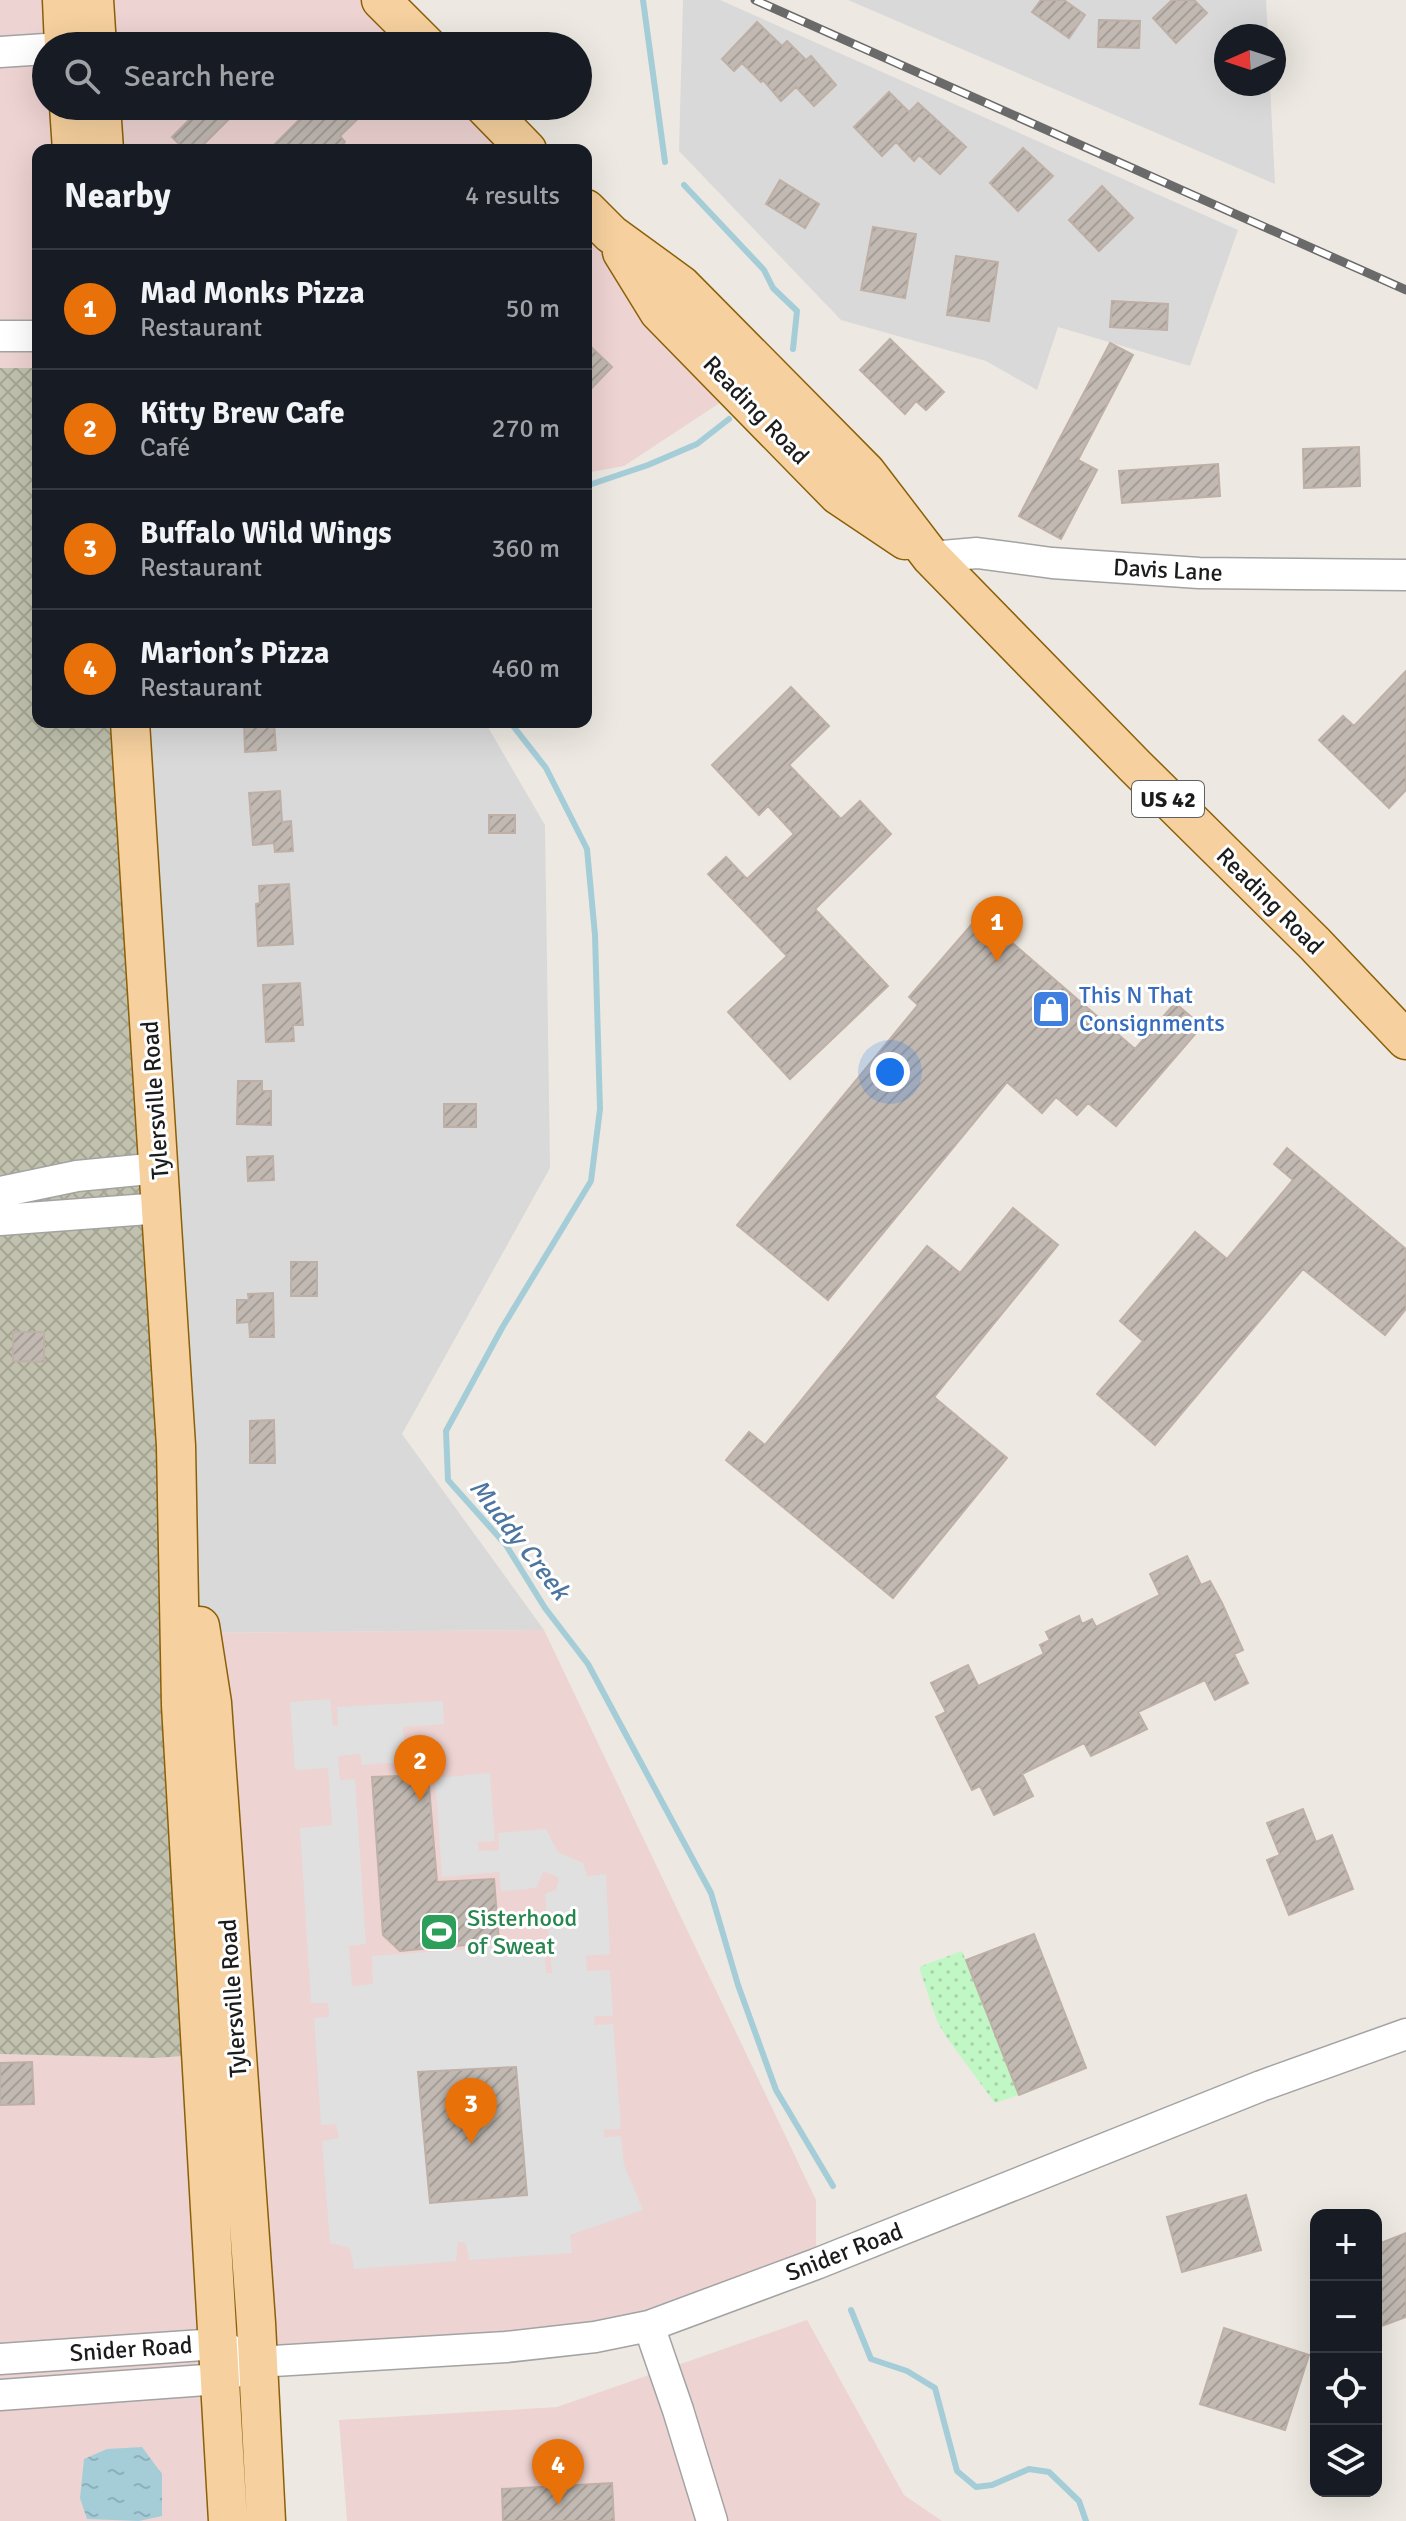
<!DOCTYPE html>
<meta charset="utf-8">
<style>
:root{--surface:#171b24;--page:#20242c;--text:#f1f3f6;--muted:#9ea1a6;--line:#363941;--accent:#da8b8c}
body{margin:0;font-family:Signika,sans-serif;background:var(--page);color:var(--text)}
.controls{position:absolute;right:24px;bottom:24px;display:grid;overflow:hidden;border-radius:16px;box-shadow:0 8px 32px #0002}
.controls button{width:72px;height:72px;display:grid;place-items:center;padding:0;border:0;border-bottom:2px solid var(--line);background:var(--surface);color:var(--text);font:40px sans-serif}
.compass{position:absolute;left:1214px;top:24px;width:72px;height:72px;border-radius:50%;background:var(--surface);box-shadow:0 8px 32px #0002;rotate:267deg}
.you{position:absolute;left:890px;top:1072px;width:28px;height:28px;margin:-20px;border:6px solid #fff;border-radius:50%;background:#1a73e8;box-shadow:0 0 0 12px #1a73e833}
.badge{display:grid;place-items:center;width:52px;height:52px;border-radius:50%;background:var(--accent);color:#fff;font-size:26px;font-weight:700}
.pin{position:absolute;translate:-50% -66px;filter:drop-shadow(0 2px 4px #0008)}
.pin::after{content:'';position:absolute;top:42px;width:28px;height:24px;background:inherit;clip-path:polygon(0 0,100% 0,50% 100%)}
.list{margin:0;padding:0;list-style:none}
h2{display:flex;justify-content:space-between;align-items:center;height:104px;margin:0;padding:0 32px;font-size:34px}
h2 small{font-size:26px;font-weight:400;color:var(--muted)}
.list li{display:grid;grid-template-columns:52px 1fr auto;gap:24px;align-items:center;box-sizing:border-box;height:120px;padding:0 32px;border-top:2px solid var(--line)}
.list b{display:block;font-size:30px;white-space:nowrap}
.list p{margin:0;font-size:26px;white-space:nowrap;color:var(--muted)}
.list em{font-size:26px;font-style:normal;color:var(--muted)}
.icon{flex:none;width:44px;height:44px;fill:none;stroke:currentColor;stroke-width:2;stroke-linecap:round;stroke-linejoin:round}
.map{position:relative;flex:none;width:1406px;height:2521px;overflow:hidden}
.search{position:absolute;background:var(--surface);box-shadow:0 8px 32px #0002;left:32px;top:32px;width:560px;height:88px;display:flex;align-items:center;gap:20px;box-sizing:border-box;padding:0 28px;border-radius:44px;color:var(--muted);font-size:30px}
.panel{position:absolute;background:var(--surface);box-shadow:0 8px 32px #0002;left:32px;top:144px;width:560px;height:584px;border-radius:16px}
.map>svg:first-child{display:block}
</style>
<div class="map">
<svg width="1406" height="2521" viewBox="0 0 1406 2521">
<defs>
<pattern id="construction-cross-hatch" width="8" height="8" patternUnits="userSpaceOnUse" patternTransform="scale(2)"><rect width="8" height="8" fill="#c1c1ae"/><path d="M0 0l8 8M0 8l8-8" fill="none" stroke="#a5a595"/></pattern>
<pattern id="park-dots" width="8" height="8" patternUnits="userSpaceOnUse" patternTransform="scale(2)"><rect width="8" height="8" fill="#c1f6c5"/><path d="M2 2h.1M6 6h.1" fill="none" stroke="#a5d2a9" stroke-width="1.8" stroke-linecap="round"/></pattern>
<pattern id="water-ripples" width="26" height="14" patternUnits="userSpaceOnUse" patternTransform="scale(2)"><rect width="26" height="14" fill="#a5cdd8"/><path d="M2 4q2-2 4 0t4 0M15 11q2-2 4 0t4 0" fill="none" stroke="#8dafb9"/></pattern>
<pattern id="building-hatch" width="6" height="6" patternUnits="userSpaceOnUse" patternTransform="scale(2)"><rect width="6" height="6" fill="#c1b9b2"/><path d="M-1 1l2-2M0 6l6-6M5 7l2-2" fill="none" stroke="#a59e98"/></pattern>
</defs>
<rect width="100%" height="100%" fill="#ede9e2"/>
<path fill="#dad9d9" d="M 683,0 L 720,0 L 1238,230 L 1190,366 L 1058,327 L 1037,390 L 986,361 L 841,320 L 679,151 Z
M 848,0 L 1266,0 L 1268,36 L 1226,36 L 1226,84 L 1270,84 L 1275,184 Z
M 130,722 L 485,722 L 545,825 L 550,1168 L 402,1434 L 544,1630 L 189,1633 Z"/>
<path fill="#edd3d2" d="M 0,0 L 381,0 L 427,46 L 46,46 L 46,106 L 484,106 L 527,150 L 38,150 L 38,368 L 0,368 Z
M 586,209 L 750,383 L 624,466 L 586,473 Z
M 544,1630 L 816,2200 L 816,2264 L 649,2326 L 233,2364 L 189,1633 Z
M 0,2054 L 154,2058 L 200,2055 L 230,2521 L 0,2521 Z
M 807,2320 L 904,2495 L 942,2521 L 347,2521 L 339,2420 L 557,2407 Z"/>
<path fill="url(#construction-cross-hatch)" d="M 0,368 L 38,368 L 38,722 L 130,722 L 200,2055 L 154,2058 L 0,2054 Z"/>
<path fill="url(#park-dots)" d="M 962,1951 L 1019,2095 L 995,2103 L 947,2038 L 937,2021 L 919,1967 Z"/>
<path fill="#e0e0e0" d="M 330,1699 L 333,1726 L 338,1725 L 337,1707 L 443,1701 L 444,1724 L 403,1727 L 405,1762 L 362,1765 L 360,1754 L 338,1756 L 340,1780 L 355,1779 L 366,1944 L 349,1946 L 352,1986 L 373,1984 L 372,1956 L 544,1944 L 546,1973 L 552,1973 L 545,1894 L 556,1890 L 559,1878 L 544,1871 L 536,1888 L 501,1891 L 499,1872 L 442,1877 L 435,1778 L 490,1773 L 495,1841 L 478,1842 L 479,1851 L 499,1850 L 498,1833 L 546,1829 L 558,1852 L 583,1863 L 587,1876 L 606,1874 L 610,1954 L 586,1956 L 587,1971 L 610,1970 L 613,2016 L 595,2016 L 594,2025 L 613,2024 L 621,2129 L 604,2130 L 604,2137 L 621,2136 L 624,2165 L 643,2210 L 570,2235 L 572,2253 L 469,2260 L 466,2243 L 458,2242 L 456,2261 L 354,2269 L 350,2248 L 330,2243 L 322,2141 L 339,2138 L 336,2124 L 321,2125 L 314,2018 L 329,2017 L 328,2003 L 311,2003 L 300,1828 L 332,1825 L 328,1768 L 295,1770 L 290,1702 Z"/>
<path fill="url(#water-ripples)" d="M 142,2447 L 162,2474 L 162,2516 L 139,2521 L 87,2519 L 80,2498 L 84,2459 L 107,2449 Z"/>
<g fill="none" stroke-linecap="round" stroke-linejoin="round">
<path stroke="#a5cdd8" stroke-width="6" d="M 643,0 L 665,162
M 684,185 L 764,270 L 773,288 L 797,311 L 793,349
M 586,486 L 648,465 L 697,444 L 729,419
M 510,722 L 546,768 L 587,849 L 595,935 L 600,1109 L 591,1181 L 502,1328 L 446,1431 L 448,1480 L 506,1545 L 545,1608 L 588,1664 L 639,1759 L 711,1893 L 738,1985 L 776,2090 L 833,2186
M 851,2310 L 871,2359 L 907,2371 L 935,2388 L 957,2471 L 976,2487 L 992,2485 L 1029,2469 L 1049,2472 L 1079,2501 L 1086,2521"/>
</g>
<path fill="url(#building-hatch)" stroke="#beb0a6" stroke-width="2" d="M 1041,0 L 1064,0 L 1085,15 L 1069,38 L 1032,12 Z
M 1172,0 L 1194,0 L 1207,13 L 1176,43 L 1153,18 Z
M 1099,20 L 1140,21 L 1139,48 L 1098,47 Z
M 757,22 L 782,46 L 787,41 L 806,60 L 811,56 L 836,85 L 814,106 L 796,87 L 781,101 L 763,80 L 761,82 L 742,63 L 734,71 L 722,59 Z
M 889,92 L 909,112 L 918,103 L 966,147 L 940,174 L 919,155 L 914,161 L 896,142 L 882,156 L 854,127 Z
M 203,106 L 242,106 L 198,150 L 185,150 L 172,137 Z
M 313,106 L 371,106 L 340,136 L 345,142 L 337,150 L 269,150 Z
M 1023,148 L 1053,176 L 1018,211 L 990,183 Z
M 780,180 L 819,204 L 805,228 L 766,204 Z
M 1102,186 L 1133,218 L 1099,251 L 1069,220 Z
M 873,227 L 916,234 L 905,298 L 861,290 Z
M 956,256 L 998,262 L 989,321 L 947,315 Z
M 1112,301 L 1168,304 L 1167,330 L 1110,327 Z
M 890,339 L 944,392 L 926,410 L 916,401 L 905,414 L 860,370 Z
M 586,342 L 612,367 L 586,394 Z
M 1110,343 L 1133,355 L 1078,460 L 1097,470 L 1061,539 L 1019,516 Z
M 1359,447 L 1360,486 L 1304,488 L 1303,449 Z
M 1218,464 L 1220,496 L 1122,503 L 1119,471 Z
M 1406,671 L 1406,790 L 1389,808 L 1319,740 L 1343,716 L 1354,726 Z
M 791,687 L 829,726 L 789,765 L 841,819 L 860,801 L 891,834 L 815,909 L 888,986 L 790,1079 L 728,1012 L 787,956 L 708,874 L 726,857 L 747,879 L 794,834 L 768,806 L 759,815 L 712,765 Z
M 244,722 L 274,722 L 276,750 L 245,752 Z
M 280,791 L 282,822 L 291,821 L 293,851 L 275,852 L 274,843 L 253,845 L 249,793 Z
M 489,815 L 515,815 L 515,833 L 489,833 Z
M 289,884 L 293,944 L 258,946 L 256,904 L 260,903 L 259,886 Z
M 980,915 L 1135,1049 L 1175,1003 L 1202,1026 L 1116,1126 L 1088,1103 L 1077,1115 L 1056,1097 L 1042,1113 L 1007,1082 L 828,1300 L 737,1225 L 918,1005 L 909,997 Z
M 300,983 L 303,1025 L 293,1025 L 294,1041 L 266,1042 L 263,985 Z
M 238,1081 L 262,1081 L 262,1091 L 271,1091 L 271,1125 L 237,1124 Z
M 444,1104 L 476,1104 L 476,1127 L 444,1127 Z
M 1287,1148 L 1406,1249 L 1406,1309 L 1385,1335 L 1303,1269 L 1155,1445 L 1097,1394 L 1143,1341 L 1120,1321 L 1195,1232 L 1227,1259 L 1293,1180 L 1274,1164 Z
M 273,1156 L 274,1180 L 248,1181 L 247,1157 Z
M 1013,1208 L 1058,1245 L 934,1397 L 1007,1458 L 893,1598 L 726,1460 L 749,1432 L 765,1445 L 927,1246 L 960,1273 Z
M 291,1262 L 317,1262 L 317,1296 L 291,1296 Z
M 273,1293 L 274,1337 L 250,1337 L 249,1322 L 237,1323 L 237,1300 L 249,1300 L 248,1294 Z
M 13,1332 L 44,1332 L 44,1362 L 13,1361 Z
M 274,1420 L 275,1463 L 250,1463 L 250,1421 Z
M 1187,1556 L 1201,1585 L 1210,1581 L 1222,1603 L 1243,1650 L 1234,1654 L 1248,1683 L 1215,1700 L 1205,1680 L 1138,1712 L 1147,1729 L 1091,1756 L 1084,1743 L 1022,1774 L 1033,1796 L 994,1815 L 980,1786 L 972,1790 L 936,1717 L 946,1712 L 931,1683 L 968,1665 L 978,1686 L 1044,1654 L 1040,1645 L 1050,1640 L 1046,1632 L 1079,1616 L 1082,1624 L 1092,1619 L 1096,1627 L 1160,1595 L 1150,1574 Z
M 428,1775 L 437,1882 L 494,1879 L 499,1942 L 400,1951 L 383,1935 L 372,1777 Z
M 1303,1809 L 1316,1842 L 1332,1835 L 1353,1889 L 1289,1915 L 1267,1860 L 1280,1855 L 1267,1823 Z
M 1034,1934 L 1086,2068 L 1019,2095 L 966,1960 Z
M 32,2062 L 34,2104 L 0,2105 L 0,2063 Z
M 516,2067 L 527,2195 L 430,2203 L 418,2072 Z
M 1246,2195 L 1261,2250 L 1182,2272 L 1167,2217 Z
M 1406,2233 L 1406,2317 L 1376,2328 L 1376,2245 Z
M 1224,2328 L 1309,2355 L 1285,2430 L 1200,2404 Z
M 612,2483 L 614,2521 L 503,2521 L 502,2489 Z"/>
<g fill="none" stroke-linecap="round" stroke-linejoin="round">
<defs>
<path id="minor" d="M 0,52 L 46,49
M 0,336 L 38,336
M 931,557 L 977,553 L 1052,563 L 1199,573 L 1406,575
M 0,1192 L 77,1176 L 159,1168
M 0,1220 L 162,1208
M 649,2326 L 678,2410 L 712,2521
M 0,2359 L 217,2344 L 237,2353
M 0,2395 L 219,2379 L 257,2362 L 506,2347 L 595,2337 L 649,2326 L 816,2264 L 1261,2086 L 1406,2034"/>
<path id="major" d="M 62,0 L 64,46
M 94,0 L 97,46
M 381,0 L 427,46
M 69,106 L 72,150
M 101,106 L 104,150
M 484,106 L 527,150
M 586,209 L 611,234 L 681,285 L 866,472 L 931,557 L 1135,766 L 1315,944 L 1406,1040
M 622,252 L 659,312 L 838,495 L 905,540
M 130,722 L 176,1446 L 181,1705 L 228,2521
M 200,1626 L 212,1703 L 256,2323 L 266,2521"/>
</defs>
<use href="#minor" stroke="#a3a3a3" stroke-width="33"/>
<use href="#major" stroke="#8c6008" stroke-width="41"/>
<use href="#minor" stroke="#fff" stroke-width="30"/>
<use href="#major" stroke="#f6d09e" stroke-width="38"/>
<defs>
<path id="rail" d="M 755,0 L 1406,290"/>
</defs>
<use href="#rail" stroke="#6a6a6a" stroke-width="9"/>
<use href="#rail" stroke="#fff" stroke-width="6" stroke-dasharray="18" stroke-linecap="butt"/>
</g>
<defs>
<symbol id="shop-square" viewBox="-11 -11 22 22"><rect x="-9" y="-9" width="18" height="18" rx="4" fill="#3f7fe0" stroke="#fff"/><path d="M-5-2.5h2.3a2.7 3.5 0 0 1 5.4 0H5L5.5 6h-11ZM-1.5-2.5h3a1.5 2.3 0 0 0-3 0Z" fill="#fff"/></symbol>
<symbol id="stadium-square" viewBox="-11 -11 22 22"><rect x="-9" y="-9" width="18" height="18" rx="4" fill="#2e9e5b" stroke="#fff"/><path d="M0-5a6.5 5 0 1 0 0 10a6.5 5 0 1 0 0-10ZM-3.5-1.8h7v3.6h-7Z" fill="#fff"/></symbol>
</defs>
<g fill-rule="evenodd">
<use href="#shop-square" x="1029" y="987" width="44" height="44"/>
<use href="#stadium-square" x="417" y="1910" width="44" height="44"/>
</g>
<g text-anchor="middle" stroke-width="6" stroke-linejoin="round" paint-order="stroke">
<rect fill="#fff" stroke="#606060" stroke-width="2" x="1132" y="781" width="72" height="36" rx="6"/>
<g font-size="22" font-weight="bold" fill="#1c1c1c">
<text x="1168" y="807">US 42</text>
</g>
<g font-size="24" fill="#1c1c1c" stroke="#fff">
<text transform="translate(756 410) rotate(46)" y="8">Reading Road</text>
<text transform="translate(1168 570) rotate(3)" y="8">Davis Lane</text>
<text transform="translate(1270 901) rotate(45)" y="8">Reading Road</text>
<text transform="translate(155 1100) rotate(-94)" y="8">Tylersville Road</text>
<text transform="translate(233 1998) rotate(-94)" y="8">Tylersville Road</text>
<text transform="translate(844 2252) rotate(-21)" y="8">Snider Road</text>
<text transform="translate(131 2349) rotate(-4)" y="8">Snider Road</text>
</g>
<g font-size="24" fill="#366cbe" stroke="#fff" text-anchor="start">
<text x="1079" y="1003">This N That<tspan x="1079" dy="28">Consignments</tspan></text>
</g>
<g font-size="24" fill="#27864d" stroke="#fff" text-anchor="start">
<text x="467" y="1926">Sisterhood<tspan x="467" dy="28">of Sweat</tspan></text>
</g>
<g font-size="26" font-style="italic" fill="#4c759f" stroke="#fff">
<text transform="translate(520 1539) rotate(52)" y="9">Muddy Creek</text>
</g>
</g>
</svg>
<div class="controls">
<button>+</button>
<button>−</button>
<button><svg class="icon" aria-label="locate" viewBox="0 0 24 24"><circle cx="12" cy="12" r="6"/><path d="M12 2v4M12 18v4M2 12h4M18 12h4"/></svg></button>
<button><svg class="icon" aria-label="layers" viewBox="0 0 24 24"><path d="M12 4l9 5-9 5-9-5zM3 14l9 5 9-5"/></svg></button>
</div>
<svg class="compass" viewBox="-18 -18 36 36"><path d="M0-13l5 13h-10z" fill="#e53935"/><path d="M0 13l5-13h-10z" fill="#9ea1a6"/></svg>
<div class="you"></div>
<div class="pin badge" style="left:997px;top:962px;background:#e8710a">1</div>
<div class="pin badge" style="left:420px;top:1801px;background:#e8710a">2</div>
<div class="pin badge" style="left:471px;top:2144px;background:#e8710a">3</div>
<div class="pin badge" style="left:558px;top:2505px;background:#e8710a">4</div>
<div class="search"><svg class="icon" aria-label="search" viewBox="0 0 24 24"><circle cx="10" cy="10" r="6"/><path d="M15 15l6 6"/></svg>Search here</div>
<section class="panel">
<h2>Nearby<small>4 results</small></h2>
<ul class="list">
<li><span class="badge" style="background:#e8710a">1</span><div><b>Mad Monks Pizza</b><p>Restaurant</p></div><em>50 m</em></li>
<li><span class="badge" style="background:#e8710a">2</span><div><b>Kitty Brew Cafe</b><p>Café</p></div><em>270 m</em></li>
<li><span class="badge" style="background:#e8710a">3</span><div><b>Buffalo Wild Wings</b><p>Restaurant</p></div><em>360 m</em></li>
<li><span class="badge" style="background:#e8710a">4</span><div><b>Marion’s Pizza</b><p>Restaurant</p></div><em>460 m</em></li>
</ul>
</section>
</div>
